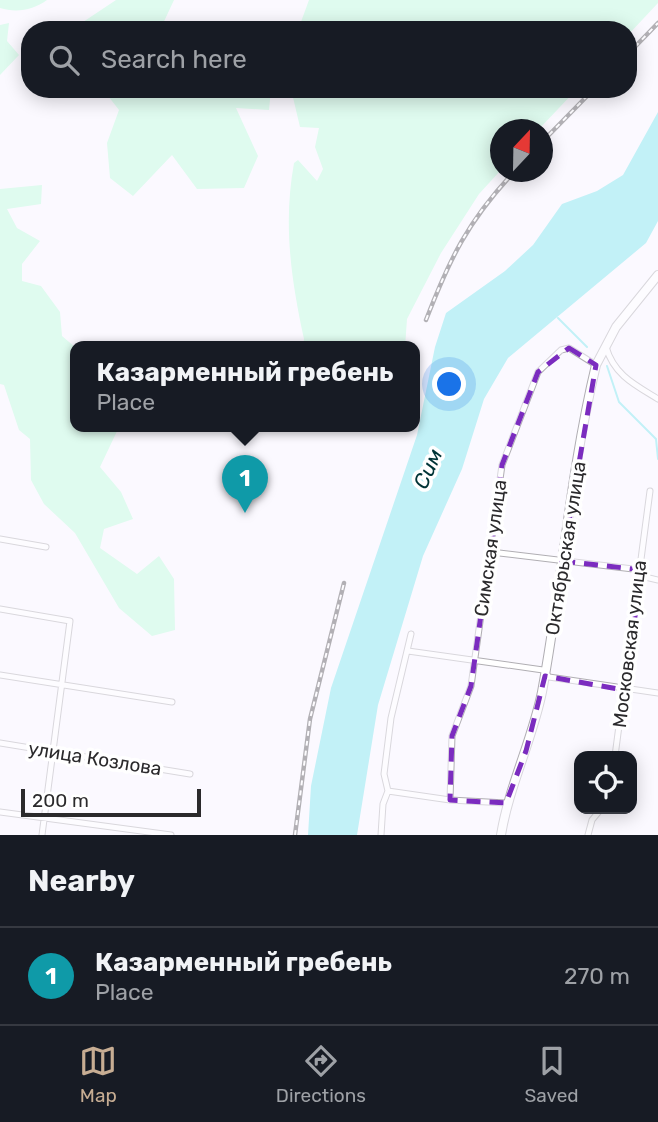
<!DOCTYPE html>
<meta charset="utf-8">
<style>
:root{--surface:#171b24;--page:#20242c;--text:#f1f3f6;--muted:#9ea1a6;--line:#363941;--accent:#c7ad93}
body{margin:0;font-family:Rubik,sans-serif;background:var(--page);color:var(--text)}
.controls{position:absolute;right:21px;bottom:21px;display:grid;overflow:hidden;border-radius:14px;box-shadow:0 4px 18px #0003}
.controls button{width:63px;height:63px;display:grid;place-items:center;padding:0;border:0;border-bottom:2px solid var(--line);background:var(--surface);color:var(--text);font:35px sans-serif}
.compass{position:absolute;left:490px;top:119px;width:63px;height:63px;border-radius:50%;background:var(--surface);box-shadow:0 4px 18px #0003;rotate:22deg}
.scale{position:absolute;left:21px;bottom:18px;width:180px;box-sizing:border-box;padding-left:7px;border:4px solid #2b2a2c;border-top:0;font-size:19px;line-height:24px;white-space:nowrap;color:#2b2a2c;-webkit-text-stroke:5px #fff;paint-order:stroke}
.you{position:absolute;left:450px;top:385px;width:24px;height:24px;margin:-18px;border:5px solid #fff;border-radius:50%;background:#1a73e8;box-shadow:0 0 0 10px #1a73e833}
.badge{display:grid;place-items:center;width:46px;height:46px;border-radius:50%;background:var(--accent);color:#fff;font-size:23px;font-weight:700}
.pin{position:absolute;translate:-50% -58px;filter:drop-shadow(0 2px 4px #0008)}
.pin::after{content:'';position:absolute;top:37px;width:24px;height:21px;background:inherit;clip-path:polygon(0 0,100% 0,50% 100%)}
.popup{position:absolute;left:70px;top:341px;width:350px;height:91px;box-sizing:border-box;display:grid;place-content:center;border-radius:14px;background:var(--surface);filter:drop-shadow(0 2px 5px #0005);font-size:23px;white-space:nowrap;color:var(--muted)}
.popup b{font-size:26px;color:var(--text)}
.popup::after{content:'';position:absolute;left:50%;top:100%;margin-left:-14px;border:14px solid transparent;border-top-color:var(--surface)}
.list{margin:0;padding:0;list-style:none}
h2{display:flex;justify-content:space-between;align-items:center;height:91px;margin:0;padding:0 28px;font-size:30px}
h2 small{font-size:23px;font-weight:400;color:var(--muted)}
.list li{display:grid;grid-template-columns:46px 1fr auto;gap:21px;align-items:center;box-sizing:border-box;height:98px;padding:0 28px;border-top:2px solid var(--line)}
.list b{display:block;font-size:26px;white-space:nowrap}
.list p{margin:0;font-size:23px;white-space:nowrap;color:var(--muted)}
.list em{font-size:23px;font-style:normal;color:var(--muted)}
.icon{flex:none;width:38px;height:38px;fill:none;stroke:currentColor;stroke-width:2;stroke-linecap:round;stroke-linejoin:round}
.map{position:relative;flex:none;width:658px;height:835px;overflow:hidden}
.search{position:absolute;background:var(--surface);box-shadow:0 4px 18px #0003;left:21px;right:21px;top:21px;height:77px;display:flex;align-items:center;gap:18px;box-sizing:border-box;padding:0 24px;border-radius:28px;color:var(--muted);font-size:26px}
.sheet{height:189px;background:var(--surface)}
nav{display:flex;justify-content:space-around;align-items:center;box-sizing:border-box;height:98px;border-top:2px solid var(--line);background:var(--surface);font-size:19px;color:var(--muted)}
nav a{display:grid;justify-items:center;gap:4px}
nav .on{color:var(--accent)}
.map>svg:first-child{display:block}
</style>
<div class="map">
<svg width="658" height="835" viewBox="0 0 658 835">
<rect width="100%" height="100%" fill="#fbf9ff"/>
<path fill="#bcfcdb" d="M 0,0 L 47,0 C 33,10 17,13 0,8 Z
M 116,0 L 174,0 L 160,30 L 71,30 Z
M 309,0 L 658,0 L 658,3 L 628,35 L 628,30 L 298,30 Z
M 9,23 L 7,41 L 19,55 L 0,75 L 0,25 Z
M 99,89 L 271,89 L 269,110 L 236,108 L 258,156 L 244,188 L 197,189 L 172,155 L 133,196 L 110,178 L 107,143 L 119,110 L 105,92 Z
M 291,89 L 577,89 L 539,129 L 500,130 L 500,171 L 479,194 L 441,253 L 407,319 L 405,347 L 303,347 L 304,339 C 291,279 283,224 294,163 L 298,160 L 317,181 L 323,169 L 315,147 L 319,128 L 300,127 Z
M 42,185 L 41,204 L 7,209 L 17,228 L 40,241 L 22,264 L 22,281 L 41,286 L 60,312 L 62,336 L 75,347 L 75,427 L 119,427 L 100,467 L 121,492 L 133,519 L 104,529 L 100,548 L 137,574 L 159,556 L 174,579 L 175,630 L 152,636 L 119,608 L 75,533 L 44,504 L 31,480 L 30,439 L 19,430 L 4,385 L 0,384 L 0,189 Z"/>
<path fill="#7de6ed" d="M 658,112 L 658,221 L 646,243 L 508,358 L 484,399 L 462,469 L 423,556 L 378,705 L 357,835 L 308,835 L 311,786 L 331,688 L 417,435 L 435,347 L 446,313 L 505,271 L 533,245 L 562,204 L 597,191 L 623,175 Z"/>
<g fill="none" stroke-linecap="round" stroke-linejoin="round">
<path stroke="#7de6ed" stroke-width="2" d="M 558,318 L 587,347
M 607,366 L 619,402 L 656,439 L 658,459"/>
<defs>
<path id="street" d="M 606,347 C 614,375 635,385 658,399
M 0,539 L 46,547
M 491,552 L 633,569 L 641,576 L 658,580
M 0,609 L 70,621 L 42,835
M 408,651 L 543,670 L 549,677 L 658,693
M 0,675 L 172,702
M 0,743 L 190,774
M 615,756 L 650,491
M 388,791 L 450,800 L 506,803
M 450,800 L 452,736 L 471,686 L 502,465 L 538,372 L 561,350 L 569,348 L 596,365
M 0,812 L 171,835
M 381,835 L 383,804 L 388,791 L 384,774 L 391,718 L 411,634
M 588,835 L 592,820 L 601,809"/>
<path id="secondary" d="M 501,835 C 509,786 532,741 542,692 C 562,584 570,473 596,365 L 616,327 L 658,275"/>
</defs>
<use href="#street" stroke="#b0aeb3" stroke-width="7"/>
<use href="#secondary" stroke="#b0aeb3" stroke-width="10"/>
<use href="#street" stroke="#fff" stroke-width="5"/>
<use href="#secondary" stroke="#fff" stroke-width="8"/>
<defs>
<path id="rail" d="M 628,54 L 658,23
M 542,142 L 594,89
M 426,320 C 450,258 468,221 514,172
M 295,835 L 310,719 L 344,583"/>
</defs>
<use href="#rail" stroke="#59585b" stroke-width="4.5"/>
<use href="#rail" stroke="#fff" stroke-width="2" stroke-dasharray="5" stroke-linecap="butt"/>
</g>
<path d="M0 0H658V835H0ZM 569,348 L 596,365 L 562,561 L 633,569 L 641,576 L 624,690 L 545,676 L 526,751 L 506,803 L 450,800 L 452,736 L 471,686 L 502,465 L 538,372 Z" fill="#fbf9ff" fill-opacity=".55" fill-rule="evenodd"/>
<path fill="none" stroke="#7b2cbf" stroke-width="5" stroke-dasharray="14 9" stroke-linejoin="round" d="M 569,348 L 596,365 L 562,561 L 633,569 L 641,576 L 624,690 L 545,676 L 526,751 L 506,803 L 450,800 L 452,736 L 471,686 L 502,465 L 538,372 Z"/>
<g text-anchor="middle" stroke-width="7" stroke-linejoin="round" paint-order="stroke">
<g font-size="19" fill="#2b2a2c" stroke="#fff">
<text transform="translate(490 548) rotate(-82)" y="7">Симская улица</text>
<text transform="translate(565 548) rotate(-81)" y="7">Октябрьская улица</text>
<text transform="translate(629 644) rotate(-83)" y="7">Московская улица</text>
<text transform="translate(95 758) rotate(9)" y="7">улица Козлова</text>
</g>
<g font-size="21" font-style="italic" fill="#003437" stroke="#fff">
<text transform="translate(428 469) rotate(-66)" y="7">Сим</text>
</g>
</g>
</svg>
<div class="controls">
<button><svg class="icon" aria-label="locate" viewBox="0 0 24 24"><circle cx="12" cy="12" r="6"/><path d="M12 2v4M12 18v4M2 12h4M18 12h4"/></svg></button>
</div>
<svg class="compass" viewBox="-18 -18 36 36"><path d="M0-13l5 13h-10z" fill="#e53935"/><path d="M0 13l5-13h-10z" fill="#9ea1a6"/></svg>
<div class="scale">200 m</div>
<div class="you"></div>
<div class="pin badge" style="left:245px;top:513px;background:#0f9aa8">1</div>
<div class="popup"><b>Казарменный гребень</b>Place</div>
<div class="search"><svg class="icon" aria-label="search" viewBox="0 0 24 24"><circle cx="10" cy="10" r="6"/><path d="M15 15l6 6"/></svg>Search here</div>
</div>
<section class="sheet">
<h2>Nearby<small></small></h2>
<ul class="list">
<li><span class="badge" style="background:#0f9aa8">1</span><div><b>Казарменный гребень</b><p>Place</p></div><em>270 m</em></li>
</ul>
</section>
<nav>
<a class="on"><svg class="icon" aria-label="map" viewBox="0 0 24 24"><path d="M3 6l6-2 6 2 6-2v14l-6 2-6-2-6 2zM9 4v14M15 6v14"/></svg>Map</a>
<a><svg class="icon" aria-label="directions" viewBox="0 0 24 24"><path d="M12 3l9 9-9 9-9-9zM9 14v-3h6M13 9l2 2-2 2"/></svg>Directions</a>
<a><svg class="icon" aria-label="saved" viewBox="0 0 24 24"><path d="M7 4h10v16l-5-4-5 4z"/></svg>Saved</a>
</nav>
